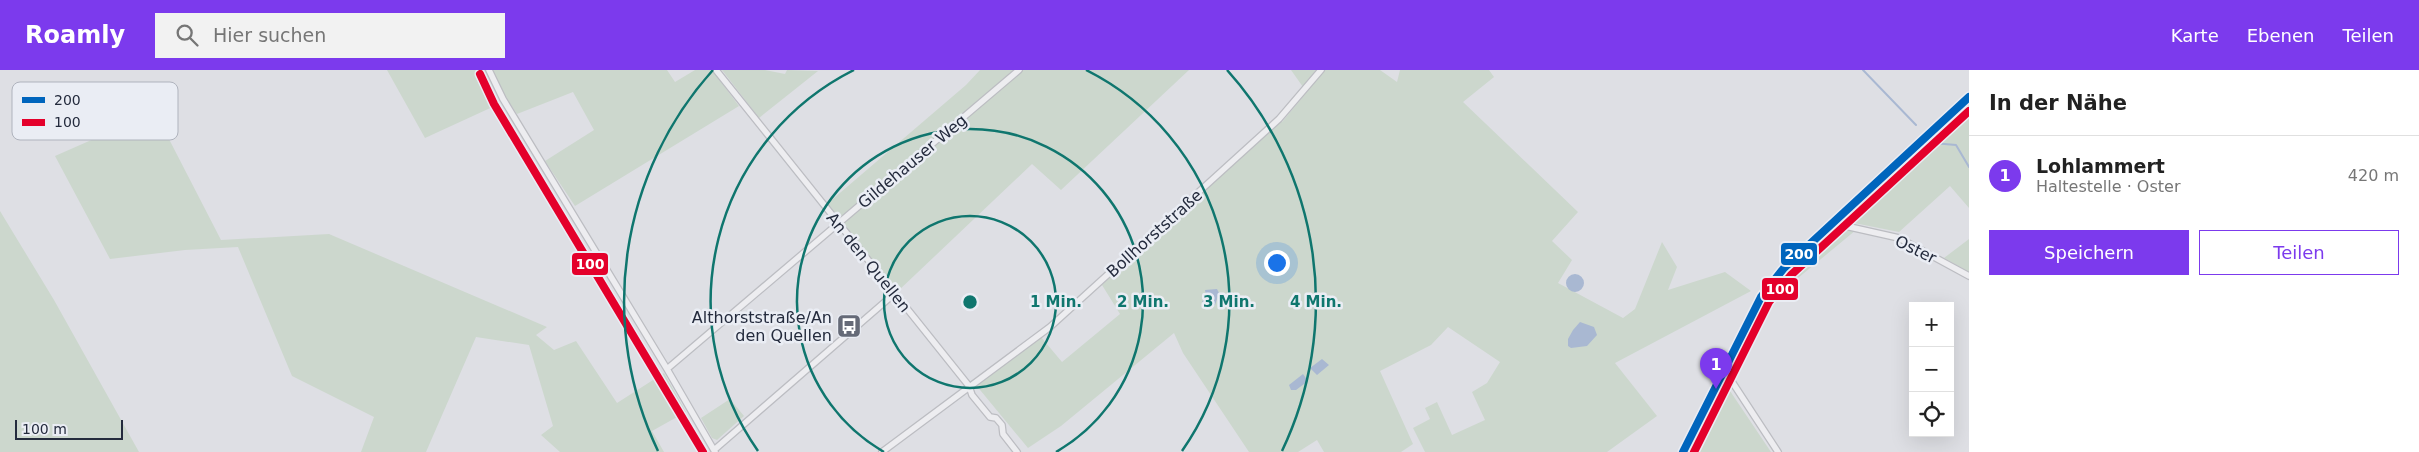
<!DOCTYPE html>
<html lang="de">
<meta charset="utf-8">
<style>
:root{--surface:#fff;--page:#f2f2f2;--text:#222;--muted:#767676;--line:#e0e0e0;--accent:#7c3aed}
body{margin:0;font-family:"DejaVu Sans",sans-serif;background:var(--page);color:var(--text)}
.controls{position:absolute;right:15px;bottom:15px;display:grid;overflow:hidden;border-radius:0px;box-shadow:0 5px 20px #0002}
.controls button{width:45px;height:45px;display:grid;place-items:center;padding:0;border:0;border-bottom:1px solid var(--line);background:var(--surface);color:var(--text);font:25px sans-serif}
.scale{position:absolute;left:15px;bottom:12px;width:108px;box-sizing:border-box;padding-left:5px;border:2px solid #242b3d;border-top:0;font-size:14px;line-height:18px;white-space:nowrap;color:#242b3d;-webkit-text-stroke:4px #eaedf4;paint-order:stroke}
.you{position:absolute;left:1276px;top:192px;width:18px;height:18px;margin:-12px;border:4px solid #fff;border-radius:50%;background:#1a73e8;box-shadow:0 0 0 8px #1a73e833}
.badge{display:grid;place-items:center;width:32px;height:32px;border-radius:50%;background:var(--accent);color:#fff;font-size:16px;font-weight:700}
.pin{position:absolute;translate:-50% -41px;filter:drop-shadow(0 1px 2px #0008)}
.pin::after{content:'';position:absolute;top:26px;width:18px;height:15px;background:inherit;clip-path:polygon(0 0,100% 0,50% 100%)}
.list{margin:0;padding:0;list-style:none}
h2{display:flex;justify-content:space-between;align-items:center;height:65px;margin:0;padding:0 20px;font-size:21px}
h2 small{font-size:16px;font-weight:400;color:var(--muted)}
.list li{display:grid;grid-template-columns:32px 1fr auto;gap:15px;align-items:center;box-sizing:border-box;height:80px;padding:0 20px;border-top:1px solid var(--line)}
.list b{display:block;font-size:19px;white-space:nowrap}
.list p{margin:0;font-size:16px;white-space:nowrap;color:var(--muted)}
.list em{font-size:16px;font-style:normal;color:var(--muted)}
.actions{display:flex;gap:10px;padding:15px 20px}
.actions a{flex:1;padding:11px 0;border:1px solid var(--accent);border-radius:0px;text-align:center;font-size:18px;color:var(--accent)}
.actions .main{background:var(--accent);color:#fff}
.icon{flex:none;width:28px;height:28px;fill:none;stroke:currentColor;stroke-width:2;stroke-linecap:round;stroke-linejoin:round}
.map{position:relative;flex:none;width:1969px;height:382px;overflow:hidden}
header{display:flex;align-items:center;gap:30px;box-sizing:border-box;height:70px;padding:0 25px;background:var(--accent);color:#fff}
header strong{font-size:24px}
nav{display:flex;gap:28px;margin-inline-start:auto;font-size:18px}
.search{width:350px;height:45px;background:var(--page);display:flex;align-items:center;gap:12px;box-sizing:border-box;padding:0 18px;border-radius:0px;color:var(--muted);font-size:19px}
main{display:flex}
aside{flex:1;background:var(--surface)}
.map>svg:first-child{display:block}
</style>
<header>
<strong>Roamly</strong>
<div class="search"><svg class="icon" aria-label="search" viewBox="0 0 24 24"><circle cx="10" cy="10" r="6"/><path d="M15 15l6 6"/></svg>Hier suchen</div>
<nav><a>Karte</a><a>Ebenen</a><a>Teilen</a></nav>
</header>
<main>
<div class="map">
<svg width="1969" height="382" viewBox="0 0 1969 382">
<rect width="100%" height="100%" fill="#dedfe4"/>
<path fill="#ccd7cd" d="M 387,0 L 485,0 L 499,34 L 425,68 Z
M 493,0 L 667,0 L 675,12 L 695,0 L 712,0 L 739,36 L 575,136 L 545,91 L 594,60 L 573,22 L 517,44 L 505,26 Z
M 722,0 L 765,0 L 785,4 L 787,0 L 818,1 L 759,48 Z
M 980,0 L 1014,0 L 839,149 L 827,134 L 966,15 Z
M 1023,0 L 1189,0 L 1061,120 L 1032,94 L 897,222 L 843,154 Z
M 1291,0 L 1316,0 L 1303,17 Z
M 1325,0 L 1380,0 L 1397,12 L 1400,0 L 1489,0 L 1494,7 L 1463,32 L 1578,142 L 1552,171 L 1572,190 L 1558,213 L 1623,248 L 1635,239 L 1662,172 L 1677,197 L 1668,220 L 1725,202 L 1751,221 L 1615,293 L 1657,346 L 1607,382 L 1425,382 L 1413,358 L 1430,349 L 1425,338 L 1437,332 L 1452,365 L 1485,350 L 1472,322 L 1487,313 L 1500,292 L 1448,257 L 1431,275 L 1380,301 L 1413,374 L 1401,382 L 1324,382 L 1317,370 L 1298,382 L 1249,382 L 1183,283 L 1174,263 L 1061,356 L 1028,378 L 976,315 L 1041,267 L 1062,292 L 1120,244 L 1102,215 L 1279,49 L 1282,52 Z
M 1969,35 L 1969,138 L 1950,116 L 1899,162 L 1839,150 Z
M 155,42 L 221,170 L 329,164 L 547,257 L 536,265 L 554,280 L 576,271 L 617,333 L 664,303 L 686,342 L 652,361 L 664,382 L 560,382 L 541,365 L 553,356 L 529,275 L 476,267 L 426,382 L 361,382 L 374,347 L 292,306 L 238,177 L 185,180 L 110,189 L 55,86 Z
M 0,141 L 54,230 L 139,382 L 0,382 Z
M 1834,156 L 1856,160 L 1792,213 L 1783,205 Z
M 1969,169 L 1969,202 L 1944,188 Z
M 1730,321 L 1771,382 L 1700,382 Z
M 730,329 L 744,346 L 717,370 L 712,368 L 701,348 Z"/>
<path fill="#a9b8d2" d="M1566 213a9 9 0 1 1 18 0a9 9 0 1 1-18 0Z
M 1217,219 L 1219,223 L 1215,235 L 1210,238 L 1202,232 L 1206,226 L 1205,220 Z
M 1580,252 L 1594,257 L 1597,265 L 1587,276 L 1571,278 L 1568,276 L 1568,269 L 1573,260 Z
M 1322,289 L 1329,295 L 1317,305 L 1310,298 Z
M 1303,304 L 1308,311 L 1296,320 L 1291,320 L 1289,315 Z"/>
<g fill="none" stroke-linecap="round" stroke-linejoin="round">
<path stroke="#a9b8d2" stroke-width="2" d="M 1863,0 L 1916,55
M 1933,73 L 1956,75 L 1969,97"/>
<defs>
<path id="street" d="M 489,0 L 503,29 L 667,299 L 715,382
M 716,0 L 969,316 L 972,325 L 990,347 L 996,348 L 1002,355 L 1003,364 L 1017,382
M 1832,153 L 1899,168 L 1969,206
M 667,299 L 1019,0
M 1725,301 L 1778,382
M 714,380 L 894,224
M 882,382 L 1050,257 L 1279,49 L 1321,0"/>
</defs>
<use href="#street" stroke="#bcbdc2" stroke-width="8"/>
<use href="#street" stroke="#ededf0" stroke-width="5.5"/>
<path stroke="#f2f3f4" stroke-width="9" d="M 1683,382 L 1761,227 L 1784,198 L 1969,27"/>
<defs>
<path id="bus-1" d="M 1683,382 L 1761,227 L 1784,198 L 1969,27"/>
<path id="bus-2" d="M 480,4 L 494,34 L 703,382
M 1694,382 L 1769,232 L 1791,205 L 1969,41"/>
</defs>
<use href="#bus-1" stroke="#eaedf4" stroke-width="11"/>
<use href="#bus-2" stroke="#eaedf4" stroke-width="11"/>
<use href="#bus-1" stroke="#0065bd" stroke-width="8"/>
<use href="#bus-2" stroke="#e4002b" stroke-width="8"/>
</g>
<g fill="none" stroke="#0f766e" stroke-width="2.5">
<circle cx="970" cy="232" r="86"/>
<path d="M884 382A173 173 0 1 1 1056 382"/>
<path d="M758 381A259 259 0 0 1 854 0M1086 0A259 259 0 0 1 1182 381"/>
<path d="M658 381A346 346 0 0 1 713 0M1227 0A346 346 0 0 1 1282 381"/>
</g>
<defs>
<symbol id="bus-square" viewBox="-11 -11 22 22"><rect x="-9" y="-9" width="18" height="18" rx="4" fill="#656a77" stroke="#eaedf4"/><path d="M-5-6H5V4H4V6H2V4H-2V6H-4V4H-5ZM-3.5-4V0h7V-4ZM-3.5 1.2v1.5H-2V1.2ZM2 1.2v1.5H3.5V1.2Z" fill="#fff"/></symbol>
</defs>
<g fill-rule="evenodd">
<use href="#bus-square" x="835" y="242" width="28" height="28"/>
</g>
<g text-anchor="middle" stroke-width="5" stroke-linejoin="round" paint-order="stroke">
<g font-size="16" fill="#242b3d" stroke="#eaedf4">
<text transform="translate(912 91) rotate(-40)" y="6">Gildehauser Weg</text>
<text transform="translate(1154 163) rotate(-42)" y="6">Bollhorststraße</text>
<text transform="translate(1916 179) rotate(26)" y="6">Oster</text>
<text transform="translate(869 192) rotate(51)" y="6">An den Quellen</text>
</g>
<g font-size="16" fill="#242b3d" stroke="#eaedf4" text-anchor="end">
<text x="832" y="253">Althorststraße/An<tspan x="832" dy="18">den Quellen</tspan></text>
</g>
</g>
<rect x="12" y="12" width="166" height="58" rx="8" fill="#eaedf4" stroke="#afb3bd" stroke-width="1"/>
<rect x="22" y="27" width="23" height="6" fill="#0065bd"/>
<rect x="22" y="49" width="23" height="7" fill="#e4002b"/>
<g font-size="14" fill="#242b3d">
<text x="54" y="35">200</text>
<text x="54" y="57">100</text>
</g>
<circle cx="970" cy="232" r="8" fill="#0f766e" stroke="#eaedf4" stroke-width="2.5"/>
<g font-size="15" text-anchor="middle" font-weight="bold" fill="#0f766e" stroke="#eaedf4" stroke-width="5" stroke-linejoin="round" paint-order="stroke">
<text x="1056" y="237">1 Min.</text>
<text x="1143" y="237">2 Min.</text>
<text x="1229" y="237">3 Min.</text>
<text x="1316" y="237">4 Min.</text>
</g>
<g stroke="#eaedf4" stroke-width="2">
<rect x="1780" y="172" width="38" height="24" rx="5" fill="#0065bd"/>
<rect x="571" y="182" width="38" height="24" rx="5" fill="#e4002b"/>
<rect x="1761" y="207" width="38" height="24" rx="5" fill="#e4002b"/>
</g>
<g font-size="14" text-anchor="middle" font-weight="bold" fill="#fff">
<text x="1799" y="189">200</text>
<text x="590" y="199">100</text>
<text x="1780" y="224">100</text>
</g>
</svg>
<div class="controls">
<button>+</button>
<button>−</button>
<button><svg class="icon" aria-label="locate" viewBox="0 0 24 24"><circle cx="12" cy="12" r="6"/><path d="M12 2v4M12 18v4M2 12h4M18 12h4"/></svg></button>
</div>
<div class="scale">100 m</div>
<div class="you"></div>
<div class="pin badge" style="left:1716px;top:319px">1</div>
</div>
<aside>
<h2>In der Nähe<small></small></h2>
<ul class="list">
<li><span class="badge">1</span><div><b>Lohlammert</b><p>Haltestelle · Oster</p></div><em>420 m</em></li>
</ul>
<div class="actions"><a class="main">Speichern</a><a>Teilen</a></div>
</aside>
</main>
